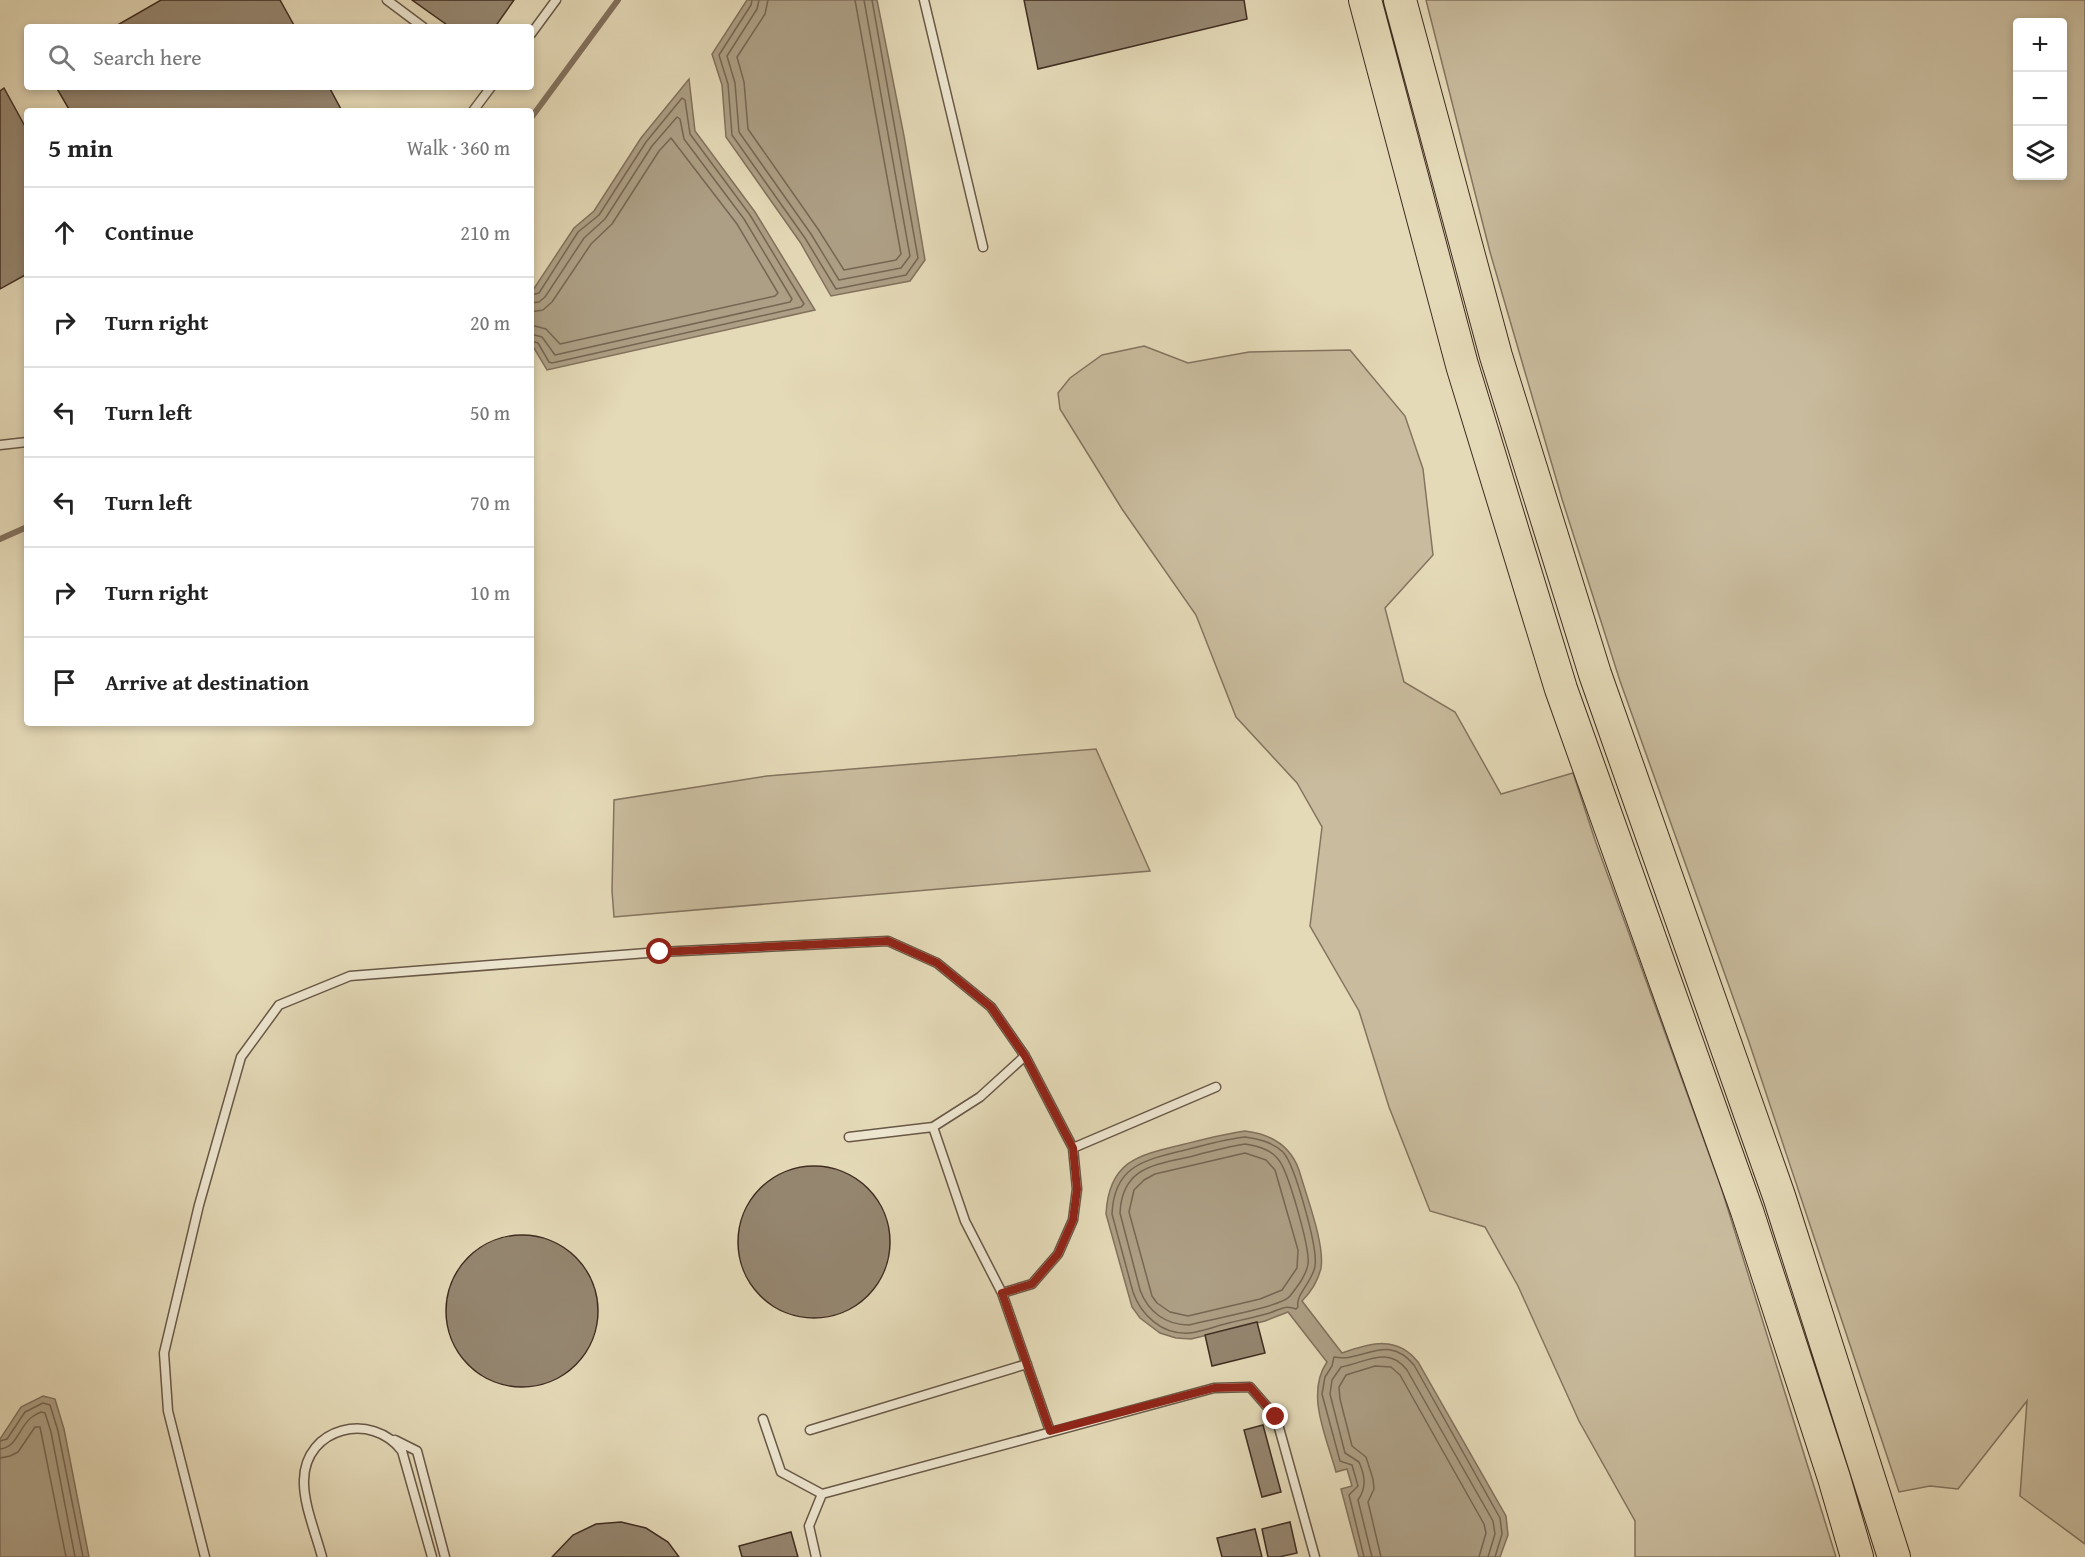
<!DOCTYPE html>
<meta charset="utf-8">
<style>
:root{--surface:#fff;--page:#f2f2f2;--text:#222;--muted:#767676;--line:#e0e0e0}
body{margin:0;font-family:"Gentium Book Plus",serif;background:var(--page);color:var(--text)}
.controls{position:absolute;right:18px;top:18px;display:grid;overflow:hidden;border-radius:6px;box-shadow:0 3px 9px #0003}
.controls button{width:54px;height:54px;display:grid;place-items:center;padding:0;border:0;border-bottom:2px solid var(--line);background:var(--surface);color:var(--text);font:30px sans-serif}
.stop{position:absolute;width:18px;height:18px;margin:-14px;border:4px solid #8f2418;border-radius:50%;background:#fff}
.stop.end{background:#8f2418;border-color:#fff;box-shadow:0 2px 6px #0008}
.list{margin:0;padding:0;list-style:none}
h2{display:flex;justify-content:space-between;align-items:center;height:78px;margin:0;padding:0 24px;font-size:26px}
h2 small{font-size:20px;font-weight:400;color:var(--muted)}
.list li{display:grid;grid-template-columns:39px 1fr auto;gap:18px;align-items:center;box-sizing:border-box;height:90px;padding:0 24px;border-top:2px solid var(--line)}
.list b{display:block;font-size:22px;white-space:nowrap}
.list em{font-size:20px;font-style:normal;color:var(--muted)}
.icon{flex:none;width:33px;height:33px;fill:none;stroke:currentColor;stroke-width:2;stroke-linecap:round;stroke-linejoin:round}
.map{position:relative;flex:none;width:2085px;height:1557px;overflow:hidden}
.search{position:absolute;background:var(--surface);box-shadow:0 3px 9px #0003;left:24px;top:24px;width:510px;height:66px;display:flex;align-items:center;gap:15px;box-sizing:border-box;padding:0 21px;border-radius:6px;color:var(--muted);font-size:22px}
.panel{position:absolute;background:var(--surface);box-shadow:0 3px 9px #0003;left:24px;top:108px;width:510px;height:618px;border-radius:6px}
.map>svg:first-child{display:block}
</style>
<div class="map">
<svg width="2085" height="1557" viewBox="0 0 2085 1557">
<rect width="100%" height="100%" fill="#e5dab8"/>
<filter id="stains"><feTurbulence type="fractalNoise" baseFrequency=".00333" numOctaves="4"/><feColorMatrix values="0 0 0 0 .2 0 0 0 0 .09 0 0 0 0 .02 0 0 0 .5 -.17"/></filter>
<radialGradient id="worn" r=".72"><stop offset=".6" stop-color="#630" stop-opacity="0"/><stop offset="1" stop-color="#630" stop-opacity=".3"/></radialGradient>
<path fill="#c9bc9e" stroke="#847460" stroke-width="1.5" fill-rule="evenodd" d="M 1426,0 L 2085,0 L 2085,1544 L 2020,1496 L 2027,1401 L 1958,1489 L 1930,1486 L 1899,1492 L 1748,1039 L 1620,681 L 1562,499 L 1490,252 ZM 2018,22 L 2062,22 L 2062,176 L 2018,176 Z
M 1144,346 L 1188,363 L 1249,352 L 1350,350 L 1405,416 L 1423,469 L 1433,555 L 1385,608 L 1404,682 L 1455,712 L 1501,794 L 1573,773 L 1595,840 L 1721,1187 L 1836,1557 L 1635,1557 L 1635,1521 L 1579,1421 L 1518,1286 L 1485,1227 L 1430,1211 L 1389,1107 L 1359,1011 L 1310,926 L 1322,827 L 1297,783 L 1236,717 L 1196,615 L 1122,509 L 1060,409 L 1058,393 L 1070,378 L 1102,355 Z
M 1096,749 L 1150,871 L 614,917 L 612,891 L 614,800 L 767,776 Z"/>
<path fill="#ad9f85" stroke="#81715d" stroke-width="1.5" d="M 747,0 L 877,0 L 904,136 L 925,260 L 910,281 L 831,296 L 800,242 L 726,137 L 722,85 L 712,54 Z
M 689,79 L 695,131 L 755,212 L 815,310 L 547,370 L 531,343 L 531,293 L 574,228 L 594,211 L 641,138 Z
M 1245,1131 C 1271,1134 1290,1145 1299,1170 C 1306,1195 1325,1244 1321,1268 C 1318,1281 1311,1292 1302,1301 L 1342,1353 C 1371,1343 1397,1335 1418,1362 L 1506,1516 L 1508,1535 L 1500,1557 L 1359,1557 L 1341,1489 L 1352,1486 L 1347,1469 L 1336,1472 C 1327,1438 1305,1394 1327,1362 L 1288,1312 L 1265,1321 L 1191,1339 L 1176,1338 L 1160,1333 L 1140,1318 L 1132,1307 L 1106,1214 C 1109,1160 1139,1155 1185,1144 C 1205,1139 1224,1134 1245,1131 Z
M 43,1396 L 55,1399 L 64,1429 L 89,1557 L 0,1557 L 0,1439 L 21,1407 Z"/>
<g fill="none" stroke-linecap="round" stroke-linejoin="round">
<path stroke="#766653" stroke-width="1.5" d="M 752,0 L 751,5 L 719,55 L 728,84 L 732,135 L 805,238 L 836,289 L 906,275 L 918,258 L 872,0
M 759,0 L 757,9 L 727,56 L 735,83 L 739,132 L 811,234 L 839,280 L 901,268 L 910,256 L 864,0
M 768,0 L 765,14 L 737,57 L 744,82 L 748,129 L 818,229 L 844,270 L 896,260 L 901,254 L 855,0
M 531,295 L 539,293 L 578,232 L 599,215 L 646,142 L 682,98 L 685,100 L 690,134 L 750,215 L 804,304 L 801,307 L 552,363 L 549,362 L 538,343 L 531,341
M 531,303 L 539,302 L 545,297 L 584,238 L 605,219 L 652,146 L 677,117 L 680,119 L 684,139 L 744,219 L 792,299 L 790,302 L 555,355 L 542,337 L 531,334
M 531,312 L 543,310 L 552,302 L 591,244 L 612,224 L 659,151 L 671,138 L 737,224 L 778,293 L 775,296 L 560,344 L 546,329 L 531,325
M 1245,1137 C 1259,1139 1272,1142 1283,1152 C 1295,1165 1318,1248 1315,1266 C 1313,1281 1295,1295 1298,1307 L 1296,1309 C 1283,1304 1279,1311 1266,1314 C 1253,1318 1239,1320 1225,1324 C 1213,1327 1201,1332 1189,1333 C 1162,1335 1141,1315 1133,1292 L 1112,1214 C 1114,1165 1145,1160 1185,1150 C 1205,1145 1225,1139 1245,1137 Z
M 1245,1144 C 1257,1146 1270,1149 1278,1159 C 1288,1170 1310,1248 1308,1264 C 1306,1276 1297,1287 1290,1296 C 1282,1307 1207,1320 1189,1325 C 1166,1325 1148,1312 1140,1290 L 1120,1213 C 1122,1168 1153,1165 1189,1157 C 1208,1152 1226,1147 1245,1144 Z
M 1245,1153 L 1266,1160 L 1275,1170 L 1298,1250 L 1297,1268 L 1282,1290 L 1260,1299 L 1188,1316 L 1170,1312 L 1157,1303 L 1152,1296 L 1129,1212 L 1134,1190 L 1144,1180 L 1155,1174 Z
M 0,1441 L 7,1439 L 25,1412 L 43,1403 L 50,1405 L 58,1431 L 83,1557
M 0,1449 C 18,1447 19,1426 32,1417 C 35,1415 38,1413 41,1412 L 45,1413 L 51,1432 L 75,1557
M 0,1458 L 10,1456 L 18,1452 L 35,1427 L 40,1427 L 66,1557
M 1364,1557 L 1349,1495 L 1358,1486 L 1352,1465 L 1340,1461 L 1322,1394 L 1325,1377 L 1332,1366 L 1334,1357 C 1363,1363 1387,1332 1414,1365 L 1500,1518 L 1502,1534 L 1495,1557
M 1372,1557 L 1358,1500 C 1367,1487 1365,1476 1359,1462 L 1345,1453 L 1330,1394 L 1332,1380 L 1341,1367 C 1365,1363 1388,1345 1407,1370 L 1493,1521 L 1495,1534 L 1488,1557
M 1381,1557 L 1368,1502 L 1374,1489 L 1373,1479 L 1366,1457 L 1352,1446 L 1340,1399 L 1339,1387 L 1346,1375 L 1375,1366 L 1391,1367 L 1400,1375 L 1484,1524 L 1486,1533 L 1479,1557"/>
<path stroke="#81715d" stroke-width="6" d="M 531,118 L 618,0
M 0,539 L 27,527"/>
</g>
<path fill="#958670" stroke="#3f2c21" stroke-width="1.5" d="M 161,0 L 280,0 L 295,27 L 114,27 Z
M 412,0 L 514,0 L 495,27 L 450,27 Z
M 1024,0 L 1244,0 L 1247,19 L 1038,69 Z
M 56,87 L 329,87 L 342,111 L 70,111 Z
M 4,88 L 27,130 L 27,274 L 0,289 L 0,91 Z
M738 1242a76 76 0 1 1 152 0a76 76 0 1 1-152 0Z
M446 1311a76 76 0 1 1 152 0a76 76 0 1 1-152 0Z
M 1257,1322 L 1265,1353 L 1212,1366 L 1205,1335 Z
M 1263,1425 L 1281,1492 L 1262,1497 L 1244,1430 Z
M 621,1522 L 646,1528 L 668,1542 L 679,1557 L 552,1557 L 573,1535 L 596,1524 Z
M 1290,1522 L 1297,1553 L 1279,1557 L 1268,1557 L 1262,1529 Z
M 1255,1529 L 1262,1557 L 1222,1557 L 1217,1538 Z
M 791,1532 L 798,1557 L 742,1557 L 739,1546 Z"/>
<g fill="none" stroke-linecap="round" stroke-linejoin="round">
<defs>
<path id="lane" d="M 387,0 L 423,27
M 924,0 L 983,247
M 531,34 L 556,0
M 473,111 L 491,87
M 0,445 L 27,442
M 933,1127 L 965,1221 L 1002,1293 L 1050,1431
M 849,1137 L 933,1127 L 980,1097 L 1025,1056
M 1073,1148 L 1216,1087
M 763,1419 L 781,1472 L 822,1494 L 1214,1388 L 1250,1387 L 1276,1417 L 1315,1557
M 810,1430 L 1027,1364
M 395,1440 L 417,1451 L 445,1557
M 205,1557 L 168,1411 L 164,1353 L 199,1205 L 241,1057 L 279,1005 L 350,976 L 660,952 L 888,941 L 937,963 L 991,1007 L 1025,1056 L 1073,1148 L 1077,1189 L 1073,1220 L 1058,1254 L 1032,1284 L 1002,1293
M 322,1557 C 316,1534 303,1503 304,1480 C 305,1427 372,1411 402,1451 L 432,1557
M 816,1557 L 809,1526 L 822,1494"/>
<path id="highway" d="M 1365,0 L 1462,365 L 1561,689 L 1747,1211 L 1834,1478 L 1857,1557
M 1400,0 L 1496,356 L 1595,674 L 1779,1196 L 1894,1557"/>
</defs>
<use href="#lane" stroke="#685847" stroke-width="11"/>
<use href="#highway" stroke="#3f2c21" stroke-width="34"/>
<use href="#lane" stroke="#eee7d1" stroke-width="8"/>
<use href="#highway" stroke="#e5dab8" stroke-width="32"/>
</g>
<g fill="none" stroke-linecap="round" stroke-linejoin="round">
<path stroke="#8f2418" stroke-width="8" d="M 660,952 L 888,941 L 937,963 L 991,1007 L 1025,1056 L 1073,1148 L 1077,1189 L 1073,1220 L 1058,1254 L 1032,1284 L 1002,1293 L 1050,1431 L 1214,1388 L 1250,1387 L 1276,1417"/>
</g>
<rect width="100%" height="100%" filter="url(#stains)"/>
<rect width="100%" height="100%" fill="url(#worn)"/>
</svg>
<div class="controls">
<button>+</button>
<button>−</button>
<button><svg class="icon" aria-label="layers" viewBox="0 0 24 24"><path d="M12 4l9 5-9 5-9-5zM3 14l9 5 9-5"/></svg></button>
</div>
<div class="stop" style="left:660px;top:952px"></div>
<div class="stop end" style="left:1276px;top:1417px"></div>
<div class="search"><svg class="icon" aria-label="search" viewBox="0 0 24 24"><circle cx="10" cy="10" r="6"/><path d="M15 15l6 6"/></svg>Search here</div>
<section class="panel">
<h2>5 min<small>Walk · 360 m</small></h2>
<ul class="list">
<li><svg class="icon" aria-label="ahead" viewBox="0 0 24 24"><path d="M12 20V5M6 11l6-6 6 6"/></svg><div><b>Continue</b></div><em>210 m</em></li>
<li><svg class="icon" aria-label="right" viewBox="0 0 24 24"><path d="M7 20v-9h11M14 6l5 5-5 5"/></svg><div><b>Turn right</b></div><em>20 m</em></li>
<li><svg class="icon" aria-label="left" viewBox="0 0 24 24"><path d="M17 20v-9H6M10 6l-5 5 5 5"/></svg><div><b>Turn left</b></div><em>50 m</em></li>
<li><svg class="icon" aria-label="left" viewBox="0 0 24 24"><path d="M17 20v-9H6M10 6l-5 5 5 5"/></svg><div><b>Turn left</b></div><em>70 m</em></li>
<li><svg class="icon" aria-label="right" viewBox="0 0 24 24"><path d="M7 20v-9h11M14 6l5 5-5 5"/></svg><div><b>Turn right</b></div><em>10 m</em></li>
<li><svg class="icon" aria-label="arrive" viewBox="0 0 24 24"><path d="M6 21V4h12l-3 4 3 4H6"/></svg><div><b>Arrive at destination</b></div></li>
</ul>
</section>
</div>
